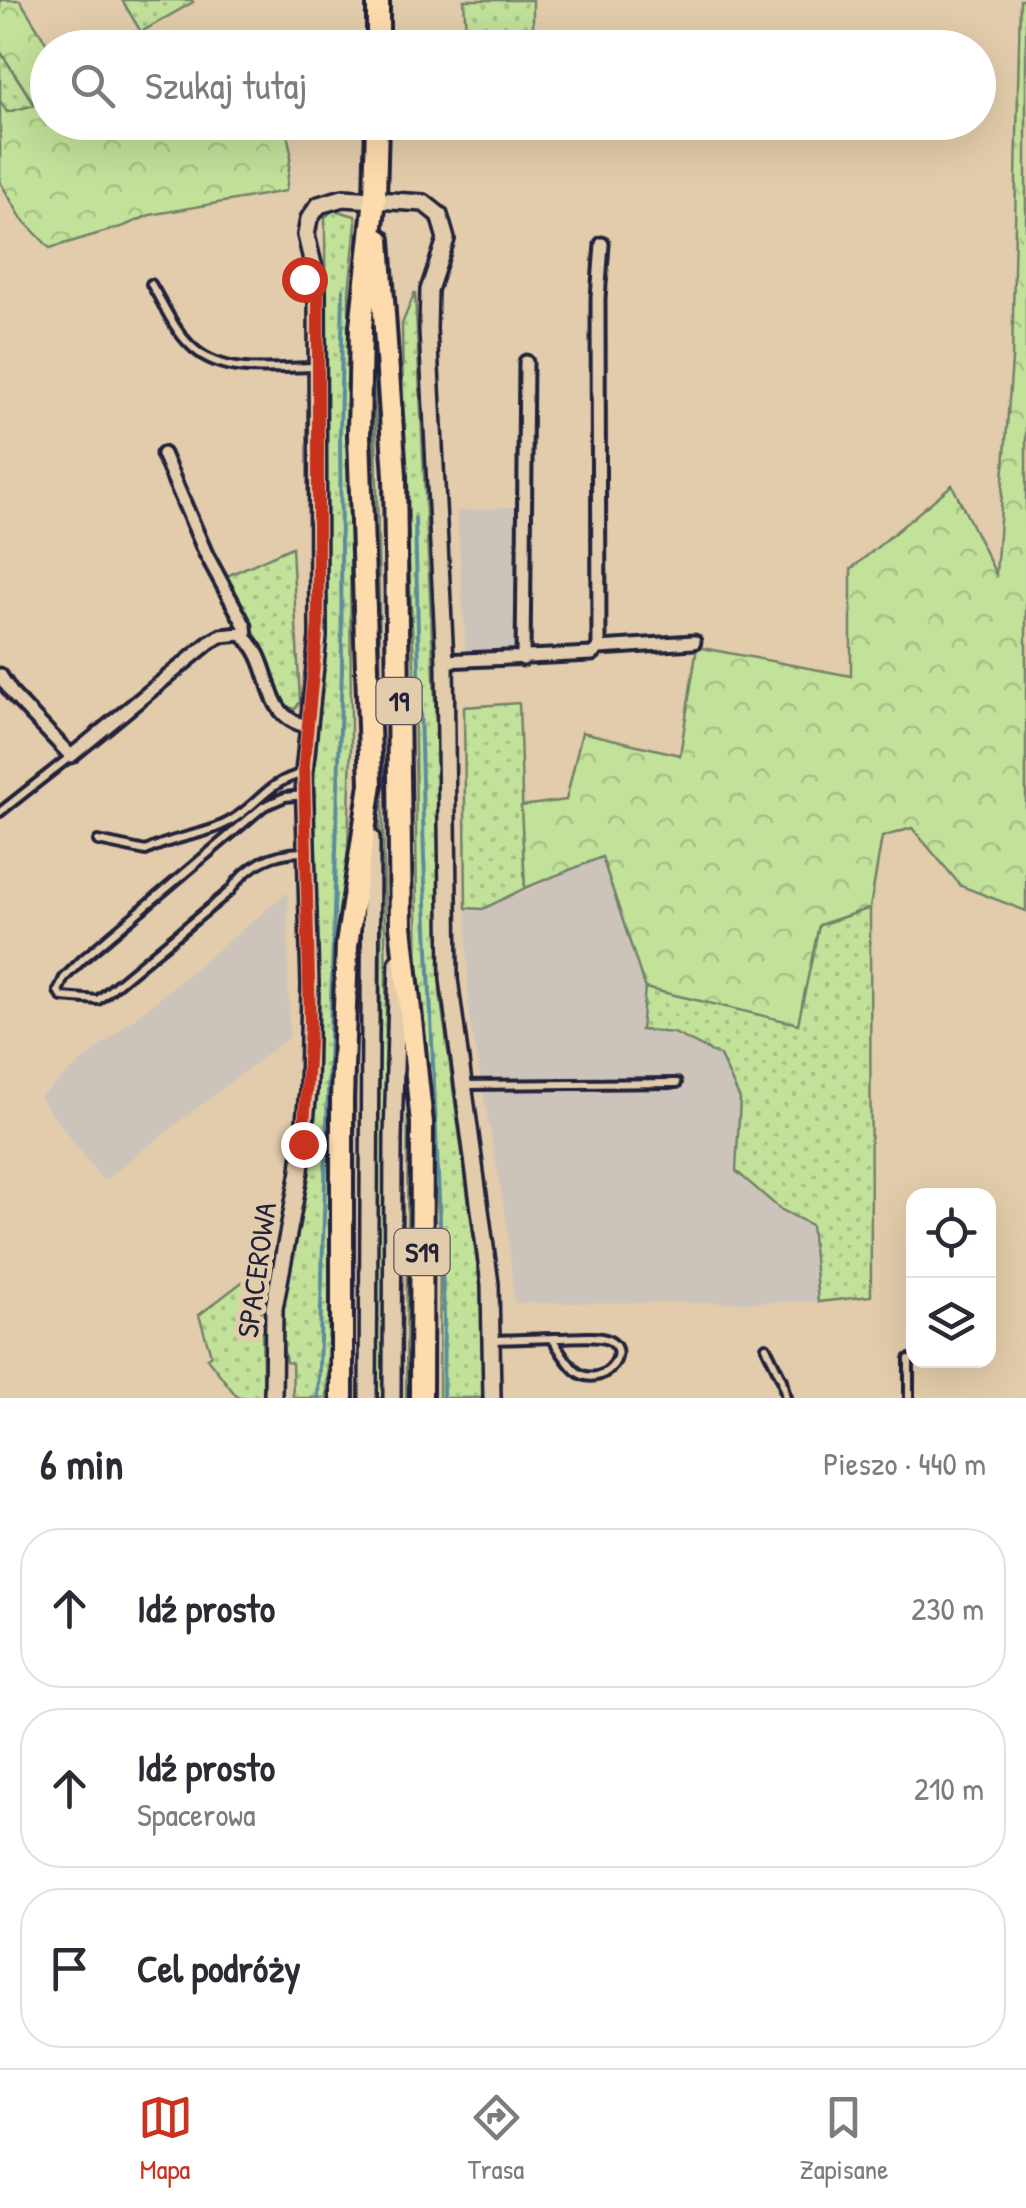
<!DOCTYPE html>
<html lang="pl">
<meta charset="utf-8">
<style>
:root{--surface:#fff;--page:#f2f2f3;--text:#2b2b33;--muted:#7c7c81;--line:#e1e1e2;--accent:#c8321e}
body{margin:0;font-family:"Patrick Hand",sans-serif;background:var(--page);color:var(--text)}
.controls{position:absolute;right:30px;bottom:30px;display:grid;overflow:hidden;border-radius:20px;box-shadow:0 10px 40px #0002}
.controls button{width:90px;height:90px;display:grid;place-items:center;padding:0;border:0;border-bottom:2px solid var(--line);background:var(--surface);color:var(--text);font:50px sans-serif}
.stop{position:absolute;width:30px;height:30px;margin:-22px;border:8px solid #c8321e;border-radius:50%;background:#fff}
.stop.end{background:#c8321e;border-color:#fff;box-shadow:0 2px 10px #0008}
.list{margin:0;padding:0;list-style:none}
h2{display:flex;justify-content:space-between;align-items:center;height:130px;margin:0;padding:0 40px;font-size:42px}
h2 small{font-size:32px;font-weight:400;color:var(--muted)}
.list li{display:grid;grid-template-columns:65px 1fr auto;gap:30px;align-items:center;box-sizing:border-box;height:160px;margin:0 20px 20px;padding:0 20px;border:2px solid var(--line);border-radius:40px}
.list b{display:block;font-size:38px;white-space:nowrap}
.list p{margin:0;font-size:32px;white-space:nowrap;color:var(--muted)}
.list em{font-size:32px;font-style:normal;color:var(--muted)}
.icon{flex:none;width:55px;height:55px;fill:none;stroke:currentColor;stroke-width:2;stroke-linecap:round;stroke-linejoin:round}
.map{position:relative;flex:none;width:1026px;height:1398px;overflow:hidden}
.search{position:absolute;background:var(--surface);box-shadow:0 10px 40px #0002;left:30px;right:30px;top:30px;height:110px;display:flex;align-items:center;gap:25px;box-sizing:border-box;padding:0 35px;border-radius:55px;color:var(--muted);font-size:38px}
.sheet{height:670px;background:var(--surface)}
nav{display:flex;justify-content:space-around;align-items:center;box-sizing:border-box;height:140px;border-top:2px solid var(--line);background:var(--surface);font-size:28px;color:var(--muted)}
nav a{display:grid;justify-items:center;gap:5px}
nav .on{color:var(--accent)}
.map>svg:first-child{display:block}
</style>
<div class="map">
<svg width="1026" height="1398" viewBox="0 0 1026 1398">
<defs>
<pattern id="grass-dots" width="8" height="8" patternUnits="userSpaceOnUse" patternTransform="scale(2.5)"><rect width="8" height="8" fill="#c2e199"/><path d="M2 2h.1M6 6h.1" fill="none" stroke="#a6c185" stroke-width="1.8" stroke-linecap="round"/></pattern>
<pattern id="forest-crowns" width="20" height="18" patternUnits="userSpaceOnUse" patternTransform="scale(2.5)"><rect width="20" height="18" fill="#c2e199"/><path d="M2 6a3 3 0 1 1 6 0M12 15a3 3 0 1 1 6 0" fill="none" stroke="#a6c185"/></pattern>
</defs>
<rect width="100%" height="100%" fill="#e2ccab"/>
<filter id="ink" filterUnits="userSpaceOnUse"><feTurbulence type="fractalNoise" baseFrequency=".01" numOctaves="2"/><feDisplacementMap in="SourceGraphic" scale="20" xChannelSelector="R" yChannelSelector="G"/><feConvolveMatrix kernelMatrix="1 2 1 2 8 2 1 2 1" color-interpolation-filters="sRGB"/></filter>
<g filter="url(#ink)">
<path fill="#ccc4bb" d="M 521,506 L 525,650 L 466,655 L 457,511 Z
M 602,857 L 645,988 L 642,1030 L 674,1033 L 720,1056 L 740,1099 L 736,1171 L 780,1209 L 811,1225 L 818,1302 L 514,1303 L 507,1224 L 469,1015 L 466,908 L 483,909 Z
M 288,892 L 289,1037 L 103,1181 L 39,1097 Z"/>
<path fill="url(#grass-dots)" stroke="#72826a" stroke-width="2.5" d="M 122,0 L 192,0 L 193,2 L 141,32 Z
M 464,0 L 533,0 L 533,47 L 467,47 Z
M 0,51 L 35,106 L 6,113 L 0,101 Z
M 334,210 L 355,216 L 356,224 L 349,292 L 351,748 L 348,849 L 337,980 L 327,1398 L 293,1398 L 292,1363 L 286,1362 L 281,1336 L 282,1310 L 310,1152 L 317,982 L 314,780 L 326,623 L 325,217 Z
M 415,292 L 440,800 L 440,993 L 481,1292 L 483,1398 L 439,1398 L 440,1233 L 418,991 L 414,663 L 404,472 L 402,324 Z
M 374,320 L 386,984 L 385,1398 L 375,1398 L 382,884 L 374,649 Z
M 292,547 L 300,702 L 295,709 L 285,706 L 227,576 Z
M 519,703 L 525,888 L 483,909 L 466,908 L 464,707 Z
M 870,908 L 871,1296 L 818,1302 L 811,1225 L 780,1209 L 736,1171 L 740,1099 L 720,1056 L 674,1033 L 641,1030 L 645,988 L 797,1023 L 819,925 Z
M 356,925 L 354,1398 L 347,1398 L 350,1056 Z
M 408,1083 L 413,1083 L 414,1398 L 406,1398 Z
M 267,1263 L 261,1305 L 264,1398 L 238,1398 L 207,1358 L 211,1355 L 199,1315 Z"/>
<path fill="url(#forest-crowns)" stroke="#72826a" stroke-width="2.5" d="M 0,0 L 20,0 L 49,47 L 48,122 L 285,123 L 291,153 L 286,191 L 150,215 L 124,226 L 50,248 L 22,219 L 0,182 L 0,101 L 7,112 L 35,105 L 0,51 Z
M 1020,0 L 1026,0 L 1026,911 L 961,886 L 912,828 L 882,837 L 870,908 L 819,925 L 798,1024 L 645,988 L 602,857 L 525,888 L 521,806 L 566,800 L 582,732 L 680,755 L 697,647 L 851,676 L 851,569 L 952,485 L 996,574 L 1012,360 Z"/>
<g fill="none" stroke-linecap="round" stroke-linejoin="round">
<path stroke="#5c8c9b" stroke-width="4" d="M 415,518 L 424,858 L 444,1313 L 443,1398
M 318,1398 L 342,668 L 340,434 L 343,289"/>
<defs>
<path id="lane" d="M 151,284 C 163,303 173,328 189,344 C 221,378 273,367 316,367
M 303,795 L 285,797 L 264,806 L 83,959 L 64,978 L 58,991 L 62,997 L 98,1000 L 230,891 C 247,865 273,852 303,852
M 0,812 L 71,756
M 98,841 L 146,851 C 173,836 205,836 230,821 C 261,803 265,783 304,773
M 463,1085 L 677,1083
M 494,1340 L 552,1338 C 559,1349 566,1362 576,1371 C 601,1391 634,1352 608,1340 C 594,1334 568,1339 552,1338
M 766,1347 L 782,1380 L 786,1398
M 909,1398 L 909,1359"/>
<path id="street" d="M 163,454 L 206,554 L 245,626 L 246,637
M 599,648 L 598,298 L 602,244
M 523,659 L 526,362
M 445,661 L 592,654 L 599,648 L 694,642
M 0,675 L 13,695 L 71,756 L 210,642 L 221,636 L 241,634 C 276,660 259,717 307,726"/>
<path id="secondary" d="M 273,1398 L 274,1308 L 300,1171 L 308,1091 L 310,985 L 304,773 L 318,637 L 317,281 L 306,235 L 309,219 L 319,205 L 343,198 L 424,203 L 439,215 L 446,239 L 429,290 L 428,329 L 445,661 L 449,979 L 490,1284 L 492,1398
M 368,1398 L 371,838
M 392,1398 L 393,1138 L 398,962"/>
<path id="highway" d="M 378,48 L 378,0
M 379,240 L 395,475 L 401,926 L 422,1123 L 421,1398
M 342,1398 L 342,1099 L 347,945 L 371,784 L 359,435 L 361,327 L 375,198 L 377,122"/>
</defs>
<use href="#lane" stroke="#22223b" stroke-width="14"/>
<use href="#street" stroke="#22223b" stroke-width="19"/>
<use href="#secondary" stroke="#22223b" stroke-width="22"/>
<use href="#highway" stroke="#22223b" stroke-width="28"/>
<use href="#lane" stroke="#e2ccab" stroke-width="6"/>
<use href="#street" stroke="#e2ccab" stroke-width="11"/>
<use href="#secondary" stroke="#e2ccab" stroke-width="15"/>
<use href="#highway" stroke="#fedbac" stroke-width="20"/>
</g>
</g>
<g fill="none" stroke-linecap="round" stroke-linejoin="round" filter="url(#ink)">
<path stroke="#c8321e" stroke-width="12" d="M 303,1144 L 310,1026 L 304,764 L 318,624 L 318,281 L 304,279"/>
</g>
<g text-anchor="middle" stroke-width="10" stroke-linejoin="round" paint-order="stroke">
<g fill="#e2ccab" stroke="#5c555d" stroke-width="2.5">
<rect x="376.5" y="678" width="45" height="46" rx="8"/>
<rect x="394.5" y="1229" width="55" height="46" rx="8"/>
</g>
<g font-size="28" font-weight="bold" fill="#22223b">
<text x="399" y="711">19</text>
<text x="422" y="1262">S19</text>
</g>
<g font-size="30" fill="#22223b" stroke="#e2ccab">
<text transform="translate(257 1270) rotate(-82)" y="10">SPACEROWA</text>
</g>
</g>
</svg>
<div class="controls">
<button><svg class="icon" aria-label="locate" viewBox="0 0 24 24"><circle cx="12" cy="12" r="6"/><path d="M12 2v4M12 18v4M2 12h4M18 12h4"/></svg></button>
<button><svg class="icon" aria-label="layers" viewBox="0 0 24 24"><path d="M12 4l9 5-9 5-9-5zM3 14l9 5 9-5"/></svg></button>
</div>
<div class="stop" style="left:304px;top:279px"></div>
<div class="stop end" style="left:303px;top:1144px"></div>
<div class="search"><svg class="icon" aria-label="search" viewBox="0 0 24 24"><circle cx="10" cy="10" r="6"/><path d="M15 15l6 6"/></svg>Szukaj tutaj</div>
</div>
<section class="sheet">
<h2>6 min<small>Pieszo · 440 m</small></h2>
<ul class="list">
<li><svg class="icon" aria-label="ahead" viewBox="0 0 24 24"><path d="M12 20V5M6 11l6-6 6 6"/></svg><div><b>Idź prosto</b></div><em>230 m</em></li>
<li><svg class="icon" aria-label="ahead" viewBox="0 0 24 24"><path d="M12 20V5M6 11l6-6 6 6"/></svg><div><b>Idź prosto</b><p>Spacerowa</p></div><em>210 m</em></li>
<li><svg class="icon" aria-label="arrive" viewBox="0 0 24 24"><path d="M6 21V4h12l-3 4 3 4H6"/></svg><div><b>Cel podróży</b></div></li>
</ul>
</section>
<nav>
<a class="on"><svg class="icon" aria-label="map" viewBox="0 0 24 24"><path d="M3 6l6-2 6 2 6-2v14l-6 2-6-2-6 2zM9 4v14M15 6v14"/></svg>Mapa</a>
<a><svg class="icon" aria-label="directions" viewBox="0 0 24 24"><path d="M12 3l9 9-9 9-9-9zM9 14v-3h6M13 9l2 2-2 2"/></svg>Trasa</a>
<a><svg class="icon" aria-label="saved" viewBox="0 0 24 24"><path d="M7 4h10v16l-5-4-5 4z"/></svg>Zapisane</a>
</nav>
